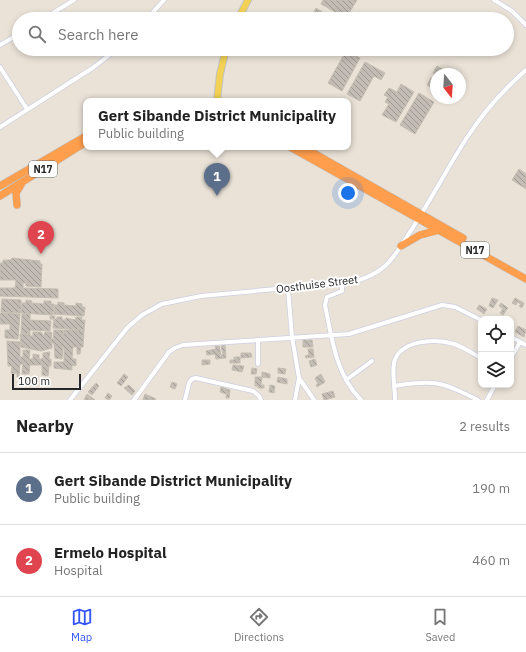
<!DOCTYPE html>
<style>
:root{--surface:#fff;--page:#f2f2f2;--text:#222;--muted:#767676;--line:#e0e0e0;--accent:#3253fd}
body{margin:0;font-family:"IBM Plex Sans",sans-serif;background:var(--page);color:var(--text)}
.controls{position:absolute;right:12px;bottom:12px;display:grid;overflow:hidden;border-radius:8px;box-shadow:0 2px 6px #0003}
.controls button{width:36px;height:36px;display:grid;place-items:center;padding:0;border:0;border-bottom:1px solid var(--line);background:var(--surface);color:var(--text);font:20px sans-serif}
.compass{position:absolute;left:430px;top:68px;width:36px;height:36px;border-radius:50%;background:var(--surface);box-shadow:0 2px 6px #0003;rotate:163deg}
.scale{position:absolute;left:12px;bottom:10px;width:69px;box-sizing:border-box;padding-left:4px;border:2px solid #272727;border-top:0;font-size:11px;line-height:14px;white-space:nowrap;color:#272727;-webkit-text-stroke:3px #fff;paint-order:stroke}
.you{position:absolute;left:348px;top:193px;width:14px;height:14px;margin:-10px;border:3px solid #fff;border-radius:50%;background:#1a73e8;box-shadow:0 0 0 6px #1a73e833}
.badge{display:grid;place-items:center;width:26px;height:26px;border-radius:50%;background:var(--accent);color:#fff;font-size:13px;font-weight:700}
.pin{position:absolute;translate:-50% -33px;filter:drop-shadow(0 1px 2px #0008)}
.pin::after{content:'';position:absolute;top:21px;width:14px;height:12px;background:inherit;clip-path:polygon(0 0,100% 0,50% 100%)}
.popup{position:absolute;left:83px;top:98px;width:268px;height:52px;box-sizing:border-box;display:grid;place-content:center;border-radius:8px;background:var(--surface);filter:drop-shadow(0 1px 3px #0005);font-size:13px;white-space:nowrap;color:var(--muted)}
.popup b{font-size:15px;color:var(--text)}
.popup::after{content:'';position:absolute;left:50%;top:100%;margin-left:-8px;border:8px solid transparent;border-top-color:var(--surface)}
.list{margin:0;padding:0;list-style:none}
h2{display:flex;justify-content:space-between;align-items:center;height:52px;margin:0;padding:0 16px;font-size:17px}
h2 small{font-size:13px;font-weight:400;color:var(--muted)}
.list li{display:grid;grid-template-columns:26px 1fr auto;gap:12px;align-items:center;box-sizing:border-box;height:72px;padding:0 16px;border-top:1px solid var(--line)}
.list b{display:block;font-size:15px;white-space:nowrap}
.list p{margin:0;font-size:13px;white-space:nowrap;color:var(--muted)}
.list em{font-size:13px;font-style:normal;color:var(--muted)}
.icon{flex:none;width:22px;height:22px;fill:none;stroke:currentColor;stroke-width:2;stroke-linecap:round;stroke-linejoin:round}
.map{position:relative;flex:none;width:526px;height:400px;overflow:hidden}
.search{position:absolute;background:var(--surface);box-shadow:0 2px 6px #0003;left:12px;right:12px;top:12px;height:44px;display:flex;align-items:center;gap:10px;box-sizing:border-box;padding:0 14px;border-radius:22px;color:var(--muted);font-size:15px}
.sheet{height:196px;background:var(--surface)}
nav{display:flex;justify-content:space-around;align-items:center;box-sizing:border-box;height:56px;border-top:1px solid var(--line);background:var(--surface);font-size:11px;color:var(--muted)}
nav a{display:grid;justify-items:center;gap:2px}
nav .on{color:var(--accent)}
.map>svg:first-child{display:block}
</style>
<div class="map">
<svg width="526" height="400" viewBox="0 0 526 400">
<defs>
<pattern id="building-back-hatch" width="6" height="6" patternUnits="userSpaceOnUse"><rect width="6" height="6" fill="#c2bcb4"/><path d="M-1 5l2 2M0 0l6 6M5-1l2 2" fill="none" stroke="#9e9992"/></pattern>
</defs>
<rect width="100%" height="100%" fill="#eae2d7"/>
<path fill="url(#building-back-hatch)" stroke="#c5beb2" d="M 323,0 L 357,0 L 346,18 L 321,4 Z
M 316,8 L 334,19 L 310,19 Z
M 346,51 L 360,58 L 342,91 L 328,83 Z
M 365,62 L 385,73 L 381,80 L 374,76 L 360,101 L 347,94 Z
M 437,66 L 451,74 L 436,75 L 433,73 Z
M 431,78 L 436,81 L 436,90 L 427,85 Z
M 401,84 L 414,92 L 396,122 L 382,115 L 389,104 L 385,102 L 388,97 L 384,95 L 389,88 L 397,92 Z
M 419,93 L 434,102 L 415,134 L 400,125 Z
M 519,169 L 526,174 L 526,189 L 512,180 Z
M 12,258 L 40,261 L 40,264 L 42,264 L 41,287 L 26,286 L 26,283 L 23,283 L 23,288 L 58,289 L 58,298 L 0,296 L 0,288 L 15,288 L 16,280 L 0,280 L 0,263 L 3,263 L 3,260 L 11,260 Z
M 492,298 L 498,300 L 493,308 L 489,306 Z
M 515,298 L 524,303 L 522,308 L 519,306 L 521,304 L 517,302 L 516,305 L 512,303 Z
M 2,299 L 21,300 L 21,313 L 1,312 Z
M 26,300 L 32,301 L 31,303 L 44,304 L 44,301 L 51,301 L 51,304 L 54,304 L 53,315 L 21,313 L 22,303 L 26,303 Z
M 58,302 L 64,303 L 64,305 L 76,306 L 76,303 L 82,304 L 82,307 L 85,307 L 84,316 L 54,314 L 55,305 L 58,305 Z
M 501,303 L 508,308 L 503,315 L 500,313 L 503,309 L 499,306 Z
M 479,305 L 487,309 L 484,314 L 477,309 Z
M 0,313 L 20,314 L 18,339 L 5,338 L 5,330 L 10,330 L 10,324 L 0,324 Z
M 22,314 L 30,314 L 30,320 L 51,321 L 50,331 L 30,330 L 30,334 L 21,333 Z
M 50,316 L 55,316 L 54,319 L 57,319 L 57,317 L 62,317 L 62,320 L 65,320 L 66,318 L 75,320 L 76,317 L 82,317 L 81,320 L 85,320 L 84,330 L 53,328 L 54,319 L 50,319 Z
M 518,326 L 526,330 L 524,337 L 515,332 Z
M 54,330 L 63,330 L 63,337 L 64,330 L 84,330 L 83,347 L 81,347 L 80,354 L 77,354 L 77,347 L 73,347 L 72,359 L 76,359 L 76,366 L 72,365 L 72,370 L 54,368 L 54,362 L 64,362 L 64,347 L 63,347 L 62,359 L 55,358 L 54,343 L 52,343 L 52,348 L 41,351 L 21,347 L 20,334 L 30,334 L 30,336 L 33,336 L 33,332 L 41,332 L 44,336 L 45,332 L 50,332 L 52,333 L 51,339 L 53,339 Z
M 303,340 L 312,340 L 313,347 L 303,347 Z
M 7,341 L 20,342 L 20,357 L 23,357 L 23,350 L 30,350 L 29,359 L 33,359 L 33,354 L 39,355 L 39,359 L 43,359 L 43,353 L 50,352 L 49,359 L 51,359 L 51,366 L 49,366 L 48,376 L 42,375 L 42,365 L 30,365 L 29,374 L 22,374 L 23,364 L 20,364 L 19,377 L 17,377 L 17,374 L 11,373 L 12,366 L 8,366 Z
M 225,345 L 226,358 L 216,359 L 215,354 L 207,355 L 206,351 L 216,349 L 215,346 L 219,346 L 221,355 L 223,355 L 221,346 Z
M 308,349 L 313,349 L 314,357 L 306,358 L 305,356 L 309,355 Z
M 241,353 L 251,353 L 252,357 L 241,358 Z
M 234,357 L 240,357 L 240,363 L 230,363 L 230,360 L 234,360 Z
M 315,359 L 317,365 L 311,367 L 309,361 Z
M 202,360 L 210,360 L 210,364 L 202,365 Z
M 233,365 L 244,366 L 242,372 L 232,370 Z
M 252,368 L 257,369 L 256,374 L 251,374 Z
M 278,368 L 286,369 L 285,374 L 278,373 Z
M 262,372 L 270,374 L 270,378 L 262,377 Z
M 124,374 L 128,377 L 121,386 L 117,383 Z
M 321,374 L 325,382 L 317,387 L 316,385 L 318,384 L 315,378 Z
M 255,377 L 262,377 L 261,385 L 264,385 L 264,388 L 258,388 L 258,386 L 255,386 Z
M 278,377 L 287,379 L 287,384 L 277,382 Z
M 172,382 L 177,384 L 175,389 L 170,387 Z
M 96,383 L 99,386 L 92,395 L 88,392 Z
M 129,385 L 135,391 L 132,395 L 124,388 Z
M 270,385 L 275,386 L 274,393 L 269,392 Z
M 221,387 L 227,389 L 226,394 L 220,392 Z
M 227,389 L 230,390 L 229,398 L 226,398 Z
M 333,391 L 335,397 L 324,400 L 322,394 Z
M 108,393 L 112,396 L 109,400 L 105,398 Z
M 87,394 L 95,400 L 84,400 Z
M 145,394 L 156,399 L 155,400 L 143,400 Z"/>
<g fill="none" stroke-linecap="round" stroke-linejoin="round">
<defs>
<path id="street" d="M 494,0 L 512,11 L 526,25
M 43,19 L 74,0
M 147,19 L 164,0
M 0,45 L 19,34
M 0,67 L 27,109
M 0,127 L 94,67 L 117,49
M 342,283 L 342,291 L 327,297 L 325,305 C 332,339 336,375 361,400
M 288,289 L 292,337 L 299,378 L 295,400
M 511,337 L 526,345
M 511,358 L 520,342
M 258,364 L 258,340
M 299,378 L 314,400
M 346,380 L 372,361
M 394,386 C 436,379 441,382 478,400
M 70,400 L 127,328 L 142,315 L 162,304 L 201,296 L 352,282 C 364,279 375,275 385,266 C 394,258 401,246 408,235 C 429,204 446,170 466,139 C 482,114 503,90 526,70
M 134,400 L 169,352 L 175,348 L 183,345 L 349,334 L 442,305 L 455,307 L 481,320
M 185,400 L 189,383 L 192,379 L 196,378 L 253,391 L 259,396 L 261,400
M 395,400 C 395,388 392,374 394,363 C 399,340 435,338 454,344 C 463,347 472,353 481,358
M 487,400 L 495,385"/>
<path id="primary" d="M 238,19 L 248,0
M 217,101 L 220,74 L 226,49"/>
<path id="highway" d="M 290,147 L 526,279
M 303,147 L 463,238
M 0,186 L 86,136
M 0,196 L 86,142
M 17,205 L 16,193 L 21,185
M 401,246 L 420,235 L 439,230"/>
</defs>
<use href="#street" stroke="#cdd0e1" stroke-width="5.5"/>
<use href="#primary" stroke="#c3c3c3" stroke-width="8"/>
<use href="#highway" stroke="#c3c3c3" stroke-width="8"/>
<use href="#street" stroke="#fff" stroke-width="4"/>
<use href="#primary" stroke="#f2d154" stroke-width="6"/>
<use href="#highway" stroke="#ff9e4d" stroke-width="7"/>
</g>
<g text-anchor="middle" stroke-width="4" stroke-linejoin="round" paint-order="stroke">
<g fill="#fff" stroke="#686868" stroke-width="1">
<rect x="29" y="161" width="28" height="16" rx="3"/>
<rect x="461" y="242" width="28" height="16" rx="3"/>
</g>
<g font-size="10" font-weight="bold" fill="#272727">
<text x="43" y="173">N17</text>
<text x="475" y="254">N17</text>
</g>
<g font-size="11" fill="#272727" stroke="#fff">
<text transform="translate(317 284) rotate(-7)" y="4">Oosthuise Street</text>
</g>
</g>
</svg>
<div class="controls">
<button><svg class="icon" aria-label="locate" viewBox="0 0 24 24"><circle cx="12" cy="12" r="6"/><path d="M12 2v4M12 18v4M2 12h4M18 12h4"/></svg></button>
<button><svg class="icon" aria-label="layers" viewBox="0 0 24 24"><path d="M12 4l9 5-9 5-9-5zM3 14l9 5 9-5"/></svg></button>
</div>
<svg class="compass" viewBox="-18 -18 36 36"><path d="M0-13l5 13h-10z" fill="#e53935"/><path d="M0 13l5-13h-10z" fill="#767676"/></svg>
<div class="scale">100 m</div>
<div class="you"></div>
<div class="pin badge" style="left:217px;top:196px;background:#5c6f8a">1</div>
<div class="popup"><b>Gert Sibande District Municipality</b>Public building</div>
<div class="pin badge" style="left:41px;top:254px;background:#e0444e">2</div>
<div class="search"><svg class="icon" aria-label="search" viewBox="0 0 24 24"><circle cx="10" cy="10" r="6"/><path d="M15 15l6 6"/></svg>Search here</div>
</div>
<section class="sheet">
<h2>Nearby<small>2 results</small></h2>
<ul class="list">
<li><span class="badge" style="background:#5c6f8a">1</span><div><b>Gert Sibande District Municipality</b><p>Public building</p></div><em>190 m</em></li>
<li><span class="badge" style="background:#e0444e">2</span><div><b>Ermelo Hospital</b><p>Hospital</p></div><em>460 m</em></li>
</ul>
</section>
<nav>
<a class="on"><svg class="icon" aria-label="map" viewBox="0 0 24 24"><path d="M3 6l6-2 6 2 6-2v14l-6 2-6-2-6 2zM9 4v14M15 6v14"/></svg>Map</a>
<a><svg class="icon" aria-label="directions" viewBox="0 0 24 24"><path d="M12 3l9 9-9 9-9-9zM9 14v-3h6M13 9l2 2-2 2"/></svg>Directions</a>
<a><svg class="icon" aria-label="saved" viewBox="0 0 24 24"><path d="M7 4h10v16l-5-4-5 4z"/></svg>Saved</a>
</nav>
